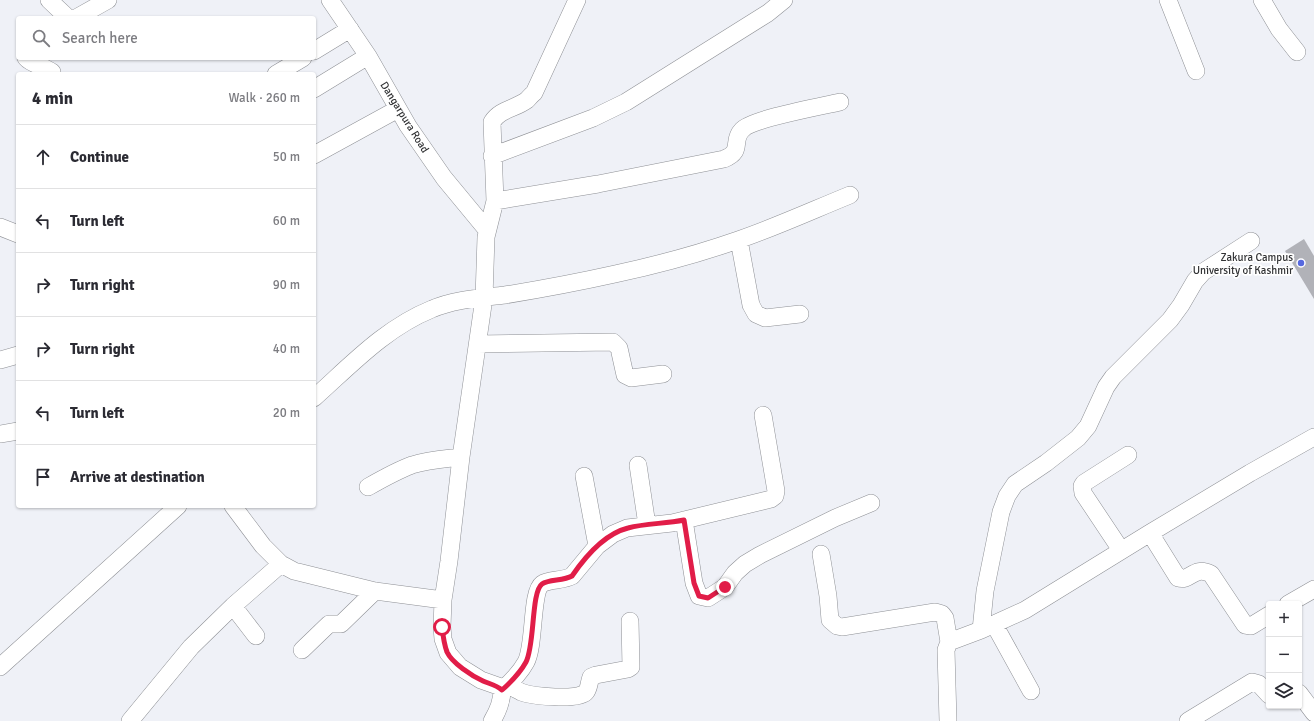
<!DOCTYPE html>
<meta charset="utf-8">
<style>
:root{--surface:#fff;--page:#f7f7f7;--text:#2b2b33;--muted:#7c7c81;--line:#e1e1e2}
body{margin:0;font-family:Signika,sans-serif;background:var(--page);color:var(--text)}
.controls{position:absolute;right:12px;bottom:12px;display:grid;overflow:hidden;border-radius:4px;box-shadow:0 1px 3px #0004}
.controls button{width:36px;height:36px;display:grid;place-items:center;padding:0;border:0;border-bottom:1px solid var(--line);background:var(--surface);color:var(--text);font:20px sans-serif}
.stop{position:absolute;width:12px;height:12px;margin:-9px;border:3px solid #e11d48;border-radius:50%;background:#fff}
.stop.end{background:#e11d48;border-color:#fff;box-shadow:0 1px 4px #0008}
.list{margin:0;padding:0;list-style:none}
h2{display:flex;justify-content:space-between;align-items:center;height:52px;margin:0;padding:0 16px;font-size:17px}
h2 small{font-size:13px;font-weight:400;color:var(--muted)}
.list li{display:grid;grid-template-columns:26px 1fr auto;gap:12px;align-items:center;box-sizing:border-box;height:64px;padding:0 16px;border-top:1px solid var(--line)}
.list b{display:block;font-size:15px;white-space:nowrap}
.list em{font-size:13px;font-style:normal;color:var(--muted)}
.icon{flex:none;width:22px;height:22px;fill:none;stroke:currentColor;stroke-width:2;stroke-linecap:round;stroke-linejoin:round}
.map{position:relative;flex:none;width:1314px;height:721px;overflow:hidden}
.search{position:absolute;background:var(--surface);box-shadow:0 1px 3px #0004;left:16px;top:16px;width:300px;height:44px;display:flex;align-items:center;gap:10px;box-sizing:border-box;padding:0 14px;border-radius:4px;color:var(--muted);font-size:15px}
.panel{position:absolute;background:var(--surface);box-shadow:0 1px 3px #0004;left:16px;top:72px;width:300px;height:436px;border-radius:4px}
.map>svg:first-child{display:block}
</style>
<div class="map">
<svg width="1314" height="721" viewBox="0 0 1314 721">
<rect width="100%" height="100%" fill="#eff1f7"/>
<path fill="#b1b2b8" d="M 1304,239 L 1314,256 L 1314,299 L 1285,251 Z"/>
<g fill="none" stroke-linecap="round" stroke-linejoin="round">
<defs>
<path id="minor" d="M 49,0 L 68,18
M 330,0 L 368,56 L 408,126 L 444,178 L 487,230
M 1168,0 L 1196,71
M 1262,0 L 1279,29 L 1297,52
M 76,18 L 108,0
M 314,51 L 350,29
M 26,58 C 32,65 44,66 52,72 L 52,74
M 276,74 L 303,58
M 314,89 L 368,56
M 314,155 L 398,109
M 492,156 L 593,118 L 626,102 L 768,13 L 784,0
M 495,201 L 598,184 L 724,159 C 744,151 731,141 742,130 C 751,119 823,106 840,102
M 0,227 L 18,234
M 739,240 L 751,305 L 756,314 L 765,318 L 800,314
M 478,344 L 613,342 L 619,348 L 625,375 L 631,378 L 663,374
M 0,360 L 18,355
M 314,398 C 351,365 385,328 432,309 C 455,299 481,298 505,295 C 542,289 579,282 615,274 C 657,265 698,254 738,240 C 776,227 813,210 850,195
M 0,434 L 18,431
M 638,465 L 647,525
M 584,476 L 597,546
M 368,487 C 382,479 396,471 412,465 C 428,460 444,459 461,457
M 233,506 L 263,546 L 281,564 L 294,571 L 375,591 L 443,600
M 684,520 L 694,583 L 699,596 L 708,598 L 725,587 L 735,573 L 745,564 L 760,555 L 835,518 L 871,503
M 1150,533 L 1178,578 C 1191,582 1193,565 1211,574 L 1245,625 L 1251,626 L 1269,615
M 1121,550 L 1083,493 L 1082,486 L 1084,483 L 1128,455
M 821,554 L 828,596 L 830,620 L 837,626 L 842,627 L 935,612 L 942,614 L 945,618 L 949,642
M 1288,604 L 1314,589
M 233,606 L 256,636
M 994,624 L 1031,691
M 981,630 L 985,591 L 1001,512 L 1007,496 L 1015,484 L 1046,463 L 1078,438 L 1088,426 L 1106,387 L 1113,377 L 1170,320 L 1181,305 L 1195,281 L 1203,272 L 1251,241
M 302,650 L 329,624 L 341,624 L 375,591
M 0,667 L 178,506
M 507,685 C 512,687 517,690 521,692 C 531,696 579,701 586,692 C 589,689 589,682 591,677 L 596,675 L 628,669 L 631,667 L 630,621
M 502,690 C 511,682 520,673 526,662 C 535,645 531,592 542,584 C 549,579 563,581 572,576 L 597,546 L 613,534 L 627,528 L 672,523 L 771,499 L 775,496 L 776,491 L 763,415
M 1299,693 L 1314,713
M 130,721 L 191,647 L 233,606 L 281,564
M 492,721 C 498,711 502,702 502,690 L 498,686 L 481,680 L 460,667 L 448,653 L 443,639 L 442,627 L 443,600 L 449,561 L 461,457 L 484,298 L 486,237 L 495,201 L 492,122 C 500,109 515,109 527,100 C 529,98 531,95 534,93 L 577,0
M 948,721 L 946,650 L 949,642 L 981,630 L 1025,610 L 1150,533 L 1250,473 L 1314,437
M 1188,721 L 1252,682 L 1259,684 L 1269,695"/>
</defs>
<use href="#minor" stroke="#8e9095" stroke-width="18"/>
<use href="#minor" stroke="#fff" stroke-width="17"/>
</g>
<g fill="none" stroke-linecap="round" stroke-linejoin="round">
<path stroke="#e11d48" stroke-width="5" d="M 442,627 C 443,636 444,644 447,652 C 452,663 472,676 483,681 C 490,684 496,685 502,690 C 511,682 520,673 526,662 C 535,645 531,592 542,584 C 549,579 563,581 572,576 C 585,557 604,534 628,528 C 646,523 665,524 684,520 L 694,583 L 699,596 L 708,598 L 725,587"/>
</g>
<circle fill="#5769df" stroke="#fff" stroke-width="1.5" cx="1301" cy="263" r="4"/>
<g text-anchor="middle" stroke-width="3.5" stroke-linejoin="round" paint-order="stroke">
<g font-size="11" fill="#313234" stroke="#fff">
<text transform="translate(405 117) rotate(58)" y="4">Dangarpura Road</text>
</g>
<g font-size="11" fill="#313234" stroke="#fff" text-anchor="end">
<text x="1293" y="261">Zakura Campus<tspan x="1293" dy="13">University of Kashmir</tspan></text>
</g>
</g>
</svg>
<div class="controls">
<button>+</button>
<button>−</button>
<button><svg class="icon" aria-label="layers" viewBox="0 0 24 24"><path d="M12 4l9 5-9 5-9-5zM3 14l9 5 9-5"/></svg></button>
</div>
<div class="stop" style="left:442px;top:627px"></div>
<div class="stop end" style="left:725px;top:587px"></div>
<div class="search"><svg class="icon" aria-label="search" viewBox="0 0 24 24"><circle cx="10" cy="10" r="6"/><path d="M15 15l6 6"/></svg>Search here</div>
<section class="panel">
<h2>4 min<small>Walk · 260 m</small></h2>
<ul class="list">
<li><svg class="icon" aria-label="ahead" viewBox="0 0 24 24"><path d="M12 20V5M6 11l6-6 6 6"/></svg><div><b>Continue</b></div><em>50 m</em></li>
<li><svg class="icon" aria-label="left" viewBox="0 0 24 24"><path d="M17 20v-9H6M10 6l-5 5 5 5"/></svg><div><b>Turn left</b></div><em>60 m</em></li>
<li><svg class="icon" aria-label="right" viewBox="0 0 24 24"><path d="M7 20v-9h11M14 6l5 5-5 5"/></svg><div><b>Turn right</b></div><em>90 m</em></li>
<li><svg class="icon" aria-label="right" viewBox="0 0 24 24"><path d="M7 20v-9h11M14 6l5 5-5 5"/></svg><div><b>Turn right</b></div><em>40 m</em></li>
<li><svg class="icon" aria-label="left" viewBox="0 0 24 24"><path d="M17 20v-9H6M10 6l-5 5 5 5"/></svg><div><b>Turn left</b></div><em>20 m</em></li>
<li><svg class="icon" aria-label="arrive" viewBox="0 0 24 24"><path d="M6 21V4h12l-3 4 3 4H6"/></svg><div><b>Arrive at destination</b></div></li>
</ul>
</section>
</div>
